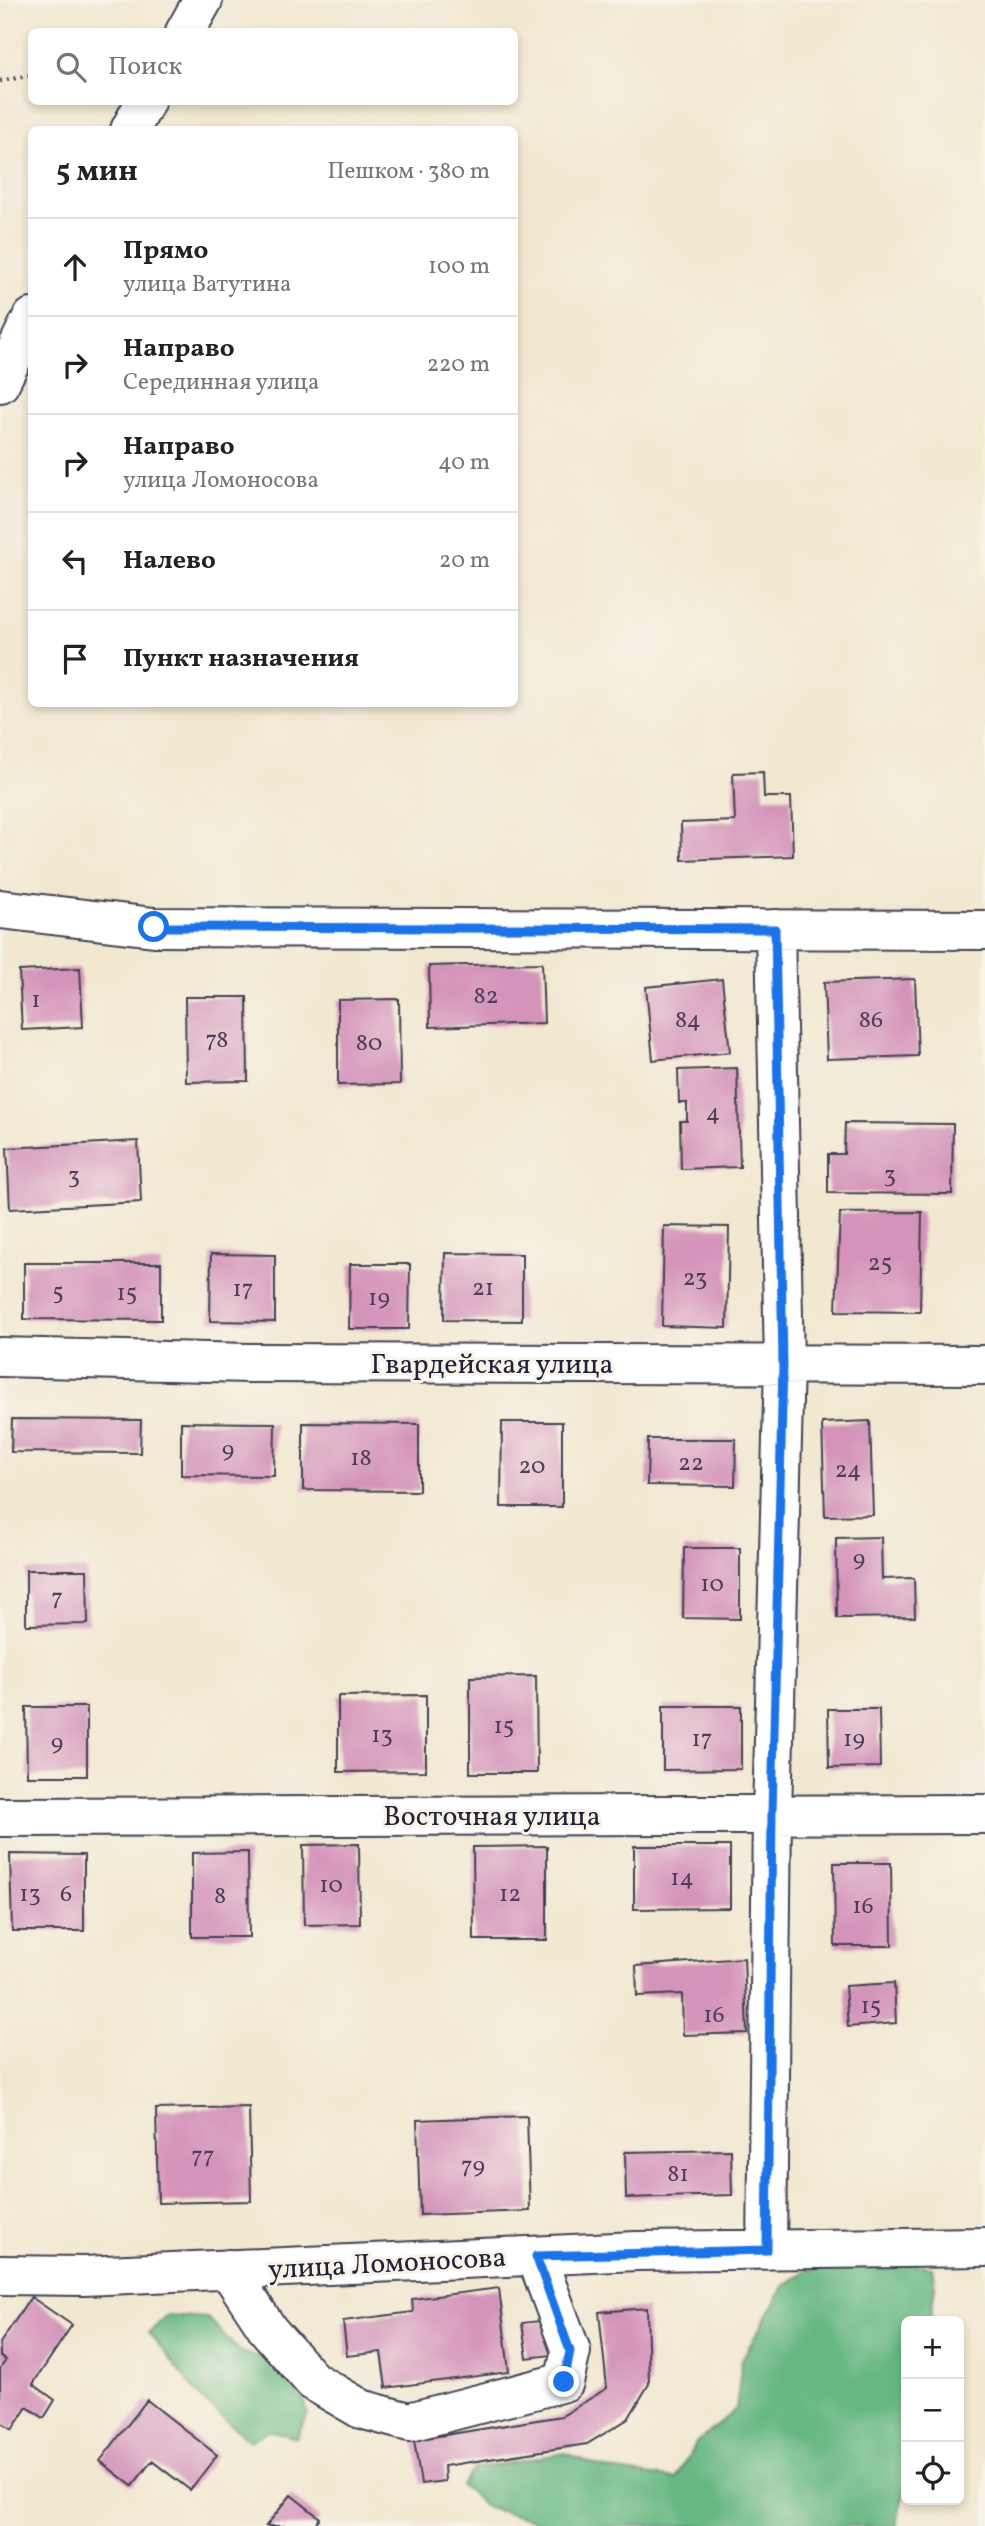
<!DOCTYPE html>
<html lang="ru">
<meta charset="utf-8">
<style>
:root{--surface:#fff;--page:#f6f6f6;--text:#222;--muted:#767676;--line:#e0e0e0}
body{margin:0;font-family:Vollkorn,serif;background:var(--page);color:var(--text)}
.controls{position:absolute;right:21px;bottom:21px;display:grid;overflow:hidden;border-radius:10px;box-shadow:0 4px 10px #0003}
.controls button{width:63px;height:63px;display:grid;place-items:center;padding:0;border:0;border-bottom:2px solid var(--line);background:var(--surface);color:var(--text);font:35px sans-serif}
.stop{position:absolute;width:21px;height:21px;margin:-16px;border:5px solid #1a73e8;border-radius:50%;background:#fff}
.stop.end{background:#1a73e8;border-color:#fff;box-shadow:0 2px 7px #0008}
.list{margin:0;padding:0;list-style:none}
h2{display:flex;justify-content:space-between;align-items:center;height:91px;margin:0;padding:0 28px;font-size:30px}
h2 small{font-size:23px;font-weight:400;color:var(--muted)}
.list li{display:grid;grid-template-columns:46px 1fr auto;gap:21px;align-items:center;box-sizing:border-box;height:98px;padding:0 28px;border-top:2px solid var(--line)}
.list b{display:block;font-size:26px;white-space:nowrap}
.list p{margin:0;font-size:23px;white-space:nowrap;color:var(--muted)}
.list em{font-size:23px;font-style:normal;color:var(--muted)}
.icon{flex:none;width:38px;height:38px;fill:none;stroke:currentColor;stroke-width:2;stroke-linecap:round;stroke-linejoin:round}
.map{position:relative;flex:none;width:985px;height:2526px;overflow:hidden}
.search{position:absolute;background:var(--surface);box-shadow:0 4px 10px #0003;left:28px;top:28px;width:490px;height:77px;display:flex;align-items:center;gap:18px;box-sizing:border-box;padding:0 24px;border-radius:10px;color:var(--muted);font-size:26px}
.panel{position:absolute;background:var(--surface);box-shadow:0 4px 10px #0003;left:28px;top:126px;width:490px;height:581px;border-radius:10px}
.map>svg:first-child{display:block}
</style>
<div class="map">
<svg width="985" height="2526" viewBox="0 0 985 2526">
<rect width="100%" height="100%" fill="#f7f3e8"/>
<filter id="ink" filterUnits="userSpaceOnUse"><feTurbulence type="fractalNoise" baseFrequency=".0143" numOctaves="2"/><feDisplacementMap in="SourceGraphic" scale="14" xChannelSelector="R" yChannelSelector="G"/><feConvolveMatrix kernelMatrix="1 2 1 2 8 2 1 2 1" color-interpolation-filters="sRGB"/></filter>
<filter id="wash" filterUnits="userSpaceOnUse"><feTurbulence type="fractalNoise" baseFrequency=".00686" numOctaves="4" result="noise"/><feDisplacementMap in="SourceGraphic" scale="28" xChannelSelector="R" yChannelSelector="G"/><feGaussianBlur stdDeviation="1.57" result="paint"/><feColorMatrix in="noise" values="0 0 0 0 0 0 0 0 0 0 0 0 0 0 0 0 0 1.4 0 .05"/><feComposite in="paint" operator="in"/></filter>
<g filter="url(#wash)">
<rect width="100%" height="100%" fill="#f2e8d1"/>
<path fill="#66b782" stroke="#446c5e" stroke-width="2" d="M 863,2257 L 932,2267 L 935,2286 L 930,2321 L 906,2321 L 906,2484 L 896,2526 L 557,2526 L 488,2508 L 461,2485 L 474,2469 L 565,2453 L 609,2470 L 676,2479 L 695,2444 L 736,2409 L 742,2359 L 784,2286 L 805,2271 Z
M 167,2315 L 207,2318 L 240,2352 L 276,2360 L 300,2384 L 308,2414 L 296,2438 L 269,2430 L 250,2441 L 203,2400 L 149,2333 Z"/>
<g id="blocks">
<path fill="#d493b9" d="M 763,772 L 764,797 L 791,797 L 793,856 L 682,860 L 681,823 L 735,821 L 733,773 Z
M 542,963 L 544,1023 L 430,1027 L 429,966 Z
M 80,968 L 83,1027 L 22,1030 L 19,971 Z
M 722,979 L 730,1052 L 653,1060 L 646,987 Z
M 915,979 L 918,1056 L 827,1059 L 824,982 Z
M 185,997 L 247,997 L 248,1081 L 186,1082 Z
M 399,999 L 400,1084 L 338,1085 L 338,1000 Z
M 737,1068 L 740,1167 L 681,1169 L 680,1121 L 687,1121 L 687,1103 L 679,1103 L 678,1070 Z
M 845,1123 L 953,1124 L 952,1194 L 828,1193 L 828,1154 L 844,1154 Z
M 138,1141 L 141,1202 L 10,1209 L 7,1148 Z
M 922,1212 L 920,1312 L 836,1311 L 840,1213 Z
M 664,1226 L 729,1227 L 727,1328 L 662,1326 Z
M 445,1253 L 522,1254 L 522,1321 L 444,1320 Z
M 211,1254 L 275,1255 L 275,1322 L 210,1321 Z
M 24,1263 L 161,1263 L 161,1320 L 24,1319 Z
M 350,1264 L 410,1264 L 409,1329 L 349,1329 Z
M 12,1419 L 141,1420 L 140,1453 L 11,1452 Z
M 870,1421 L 873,1515 L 825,1516 L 822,1423 Z
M 181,1422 L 275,1423 L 274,1476 L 181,1475 Z
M 502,1422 L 562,1422 L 562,1507 L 501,1507 Z
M 303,1423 L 419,1424 L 419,1491 L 303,1490 Z
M 648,1439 L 736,1439 L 735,1486 L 647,1485 Z
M 881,1537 L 882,1579 L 914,1578 L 915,1617 L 837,1618 L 836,1538 Z
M 684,1548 L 740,1548 L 740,1619 L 683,1618 Z
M 26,1570 L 87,1570 L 88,1624 L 26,1625 Z
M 536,1676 L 537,1773 L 470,1773 L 470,1677 Z
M 426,1695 L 426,1771 L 338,1772 L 338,1696 Z
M 663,1706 L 741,1706 L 741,1769 L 663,1770 Z
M 26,1707 L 87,1707 L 87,1776 L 27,1776 Z
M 828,1709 L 879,1709 L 880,1767 L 829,1768 Z
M 359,1844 L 360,1924 L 304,1925 L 303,1845 Z
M 547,1846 L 547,1940 L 474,1940 L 473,1847 Z
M 634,1846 L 730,1846 L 730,1908 L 634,1909 Z
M 248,1852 L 249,1937 L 192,1937 L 192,1853 Z
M 10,1854 L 84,1855 L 84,1931 L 12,1931 Z
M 834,1863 L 891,1863 L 892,1946 L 835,1946 Z
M 744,1958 L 747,2033 L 683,2035 L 682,1994 L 637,1996 L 636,1966 Z
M 894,1983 L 896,2023 L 848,2027 L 845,1986 Z
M 249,2107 L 251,2201 L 158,2203 L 156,2109 Z
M 527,2116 L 530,2211 L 420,2215 L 417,2120 Z
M 731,2150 L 732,2195 L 626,2198 L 625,2152 Z
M 499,2288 L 509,2372 L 386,2388 L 381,2352 L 347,2356 L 343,2321 L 413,2312 L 412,2299 Z
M 31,2297 L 72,2325 L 33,2384 L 55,2400 L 44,2418 L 27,2407 L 12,2430 L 0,2422 L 0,2369 L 6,2360 L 0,2357 L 0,2343 Z
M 647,2308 L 649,2384 L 628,2419 L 587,2444 L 444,2466 L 445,2481 L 421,2484 L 414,2440 L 562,2416 L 607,2388 L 599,2312 Z
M 547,2320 L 552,2355 L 527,2358 L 522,2323 Z
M 147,2400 L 217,2455 L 190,2490 L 152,2461 L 132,2486 L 100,2461 Z
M 291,2495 L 320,2518 L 313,2526 L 266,2526 Z"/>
</g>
</g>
<g filter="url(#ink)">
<use href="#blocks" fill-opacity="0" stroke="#414052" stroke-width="2"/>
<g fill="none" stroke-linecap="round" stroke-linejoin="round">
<defs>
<path id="minor" d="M 185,32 L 203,0
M 130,130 L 145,102
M 0,383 L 32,318
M 0,909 L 154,927 L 985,930
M 0,1357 L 250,1363 L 985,1365
M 0,1817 L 985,1814
M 767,2250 L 772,1814 L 784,1364 L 775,929
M 228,2269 L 269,2331 L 313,2381 L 361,2409 L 409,2422 L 564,2382 L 571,2351 L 536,2256
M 0,2275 L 84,2276 L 637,2251 L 985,2247"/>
</defs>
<use href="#minor" stroke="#414052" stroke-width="42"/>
<path stroke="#414052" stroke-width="4.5" stroke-dasharray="2 5" stroke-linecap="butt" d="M 0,81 L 32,75"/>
<use href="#minor" stroke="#fff" stroke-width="38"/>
</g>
</g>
<g fill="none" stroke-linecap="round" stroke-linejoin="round" filter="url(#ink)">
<path stroke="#1a73e8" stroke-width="9" d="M 154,927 L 775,929 L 783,1364 L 772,1814 L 767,2250 L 536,2256 L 570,2351 L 564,2382"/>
</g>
<g text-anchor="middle" stroke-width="6" stroke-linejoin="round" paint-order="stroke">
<g font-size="24" fill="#4e3e5a">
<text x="486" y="1003">82</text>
<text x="36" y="1007">1</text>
<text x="688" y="1027">84</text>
<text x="871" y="1027">86</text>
<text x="217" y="1047">78</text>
<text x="369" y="1050">80</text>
<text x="713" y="1120">4</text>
<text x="890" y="1182">3</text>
<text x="74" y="1183">3</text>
<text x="880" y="1270">25</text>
<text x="695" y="1285">23</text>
<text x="483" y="1295">21</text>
<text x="243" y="1296">17</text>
<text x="58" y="1299">5</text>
<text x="127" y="1300">15</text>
<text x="379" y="1305">19</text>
<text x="228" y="1457">9</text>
<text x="361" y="1465">18</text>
<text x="691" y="1470">22</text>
<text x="532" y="1473">20</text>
<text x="848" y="1477">24</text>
<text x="859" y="1566">9</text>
<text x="712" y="1591">10</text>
<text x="57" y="1605">7</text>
<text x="504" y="1733">15</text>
<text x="382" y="1742">13</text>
<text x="702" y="1746">17</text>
<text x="854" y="1746">19</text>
<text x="57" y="1750">9</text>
<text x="682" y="1885">14</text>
<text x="331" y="1892">10</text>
<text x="30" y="1901">13</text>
<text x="66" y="1901">6</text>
<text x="510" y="1901">12</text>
<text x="220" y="1903">8</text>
<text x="863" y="1913">16</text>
<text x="871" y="2013">15</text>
<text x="714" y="2022">16</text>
<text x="203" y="2163">77</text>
<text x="473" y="2173">79</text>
<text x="678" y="2181">81</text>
</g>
<g font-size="28" fill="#22223b" stroke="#f7f3e8">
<text x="492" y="1373">Гвардейская улица</text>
<text x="492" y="1825">Восточная улица</text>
<text transform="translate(387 2262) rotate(-3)" y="10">улица Ломоносова</text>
</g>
</g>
</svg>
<div class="controls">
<button>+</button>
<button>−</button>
<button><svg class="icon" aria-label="locate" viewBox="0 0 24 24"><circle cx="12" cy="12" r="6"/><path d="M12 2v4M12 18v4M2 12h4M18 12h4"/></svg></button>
</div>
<div class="stop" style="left:154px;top:927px"></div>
<div class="stop end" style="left:564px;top:2382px"></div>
<div class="search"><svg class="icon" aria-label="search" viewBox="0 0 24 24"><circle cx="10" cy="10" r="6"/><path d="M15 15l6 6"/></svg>Поиск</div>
<section class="panel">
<h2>5 мин<small>Пешком · 380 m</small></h2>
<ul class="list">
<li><svg class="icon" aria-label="ahead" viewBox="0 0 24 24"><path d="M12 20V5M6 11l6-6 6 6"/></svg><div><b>Прямо</b><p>улица Ватутина</p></div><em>100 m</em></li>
<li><svg class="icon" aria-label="right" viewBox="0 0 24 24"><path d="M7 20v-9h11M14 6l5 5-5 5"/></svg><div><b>Направо</b><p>Серединная улица</p></div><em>220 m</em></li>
<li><svg class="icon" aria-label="right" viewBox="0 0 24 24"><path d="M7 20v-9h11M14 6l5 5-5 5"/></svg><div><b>Направо</b><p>улица Ломоносова</p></div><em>40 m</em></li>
<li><svg class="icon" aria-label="left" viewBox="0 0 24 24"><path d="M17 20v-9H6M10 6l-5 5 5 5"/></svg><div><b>Налево</b></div><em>20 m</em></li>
<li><svg class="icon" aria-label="arrive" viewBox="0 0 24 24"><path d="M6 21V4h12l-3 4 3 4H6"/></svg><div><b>Пункт назначения</b></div></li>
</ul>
</section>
</div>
